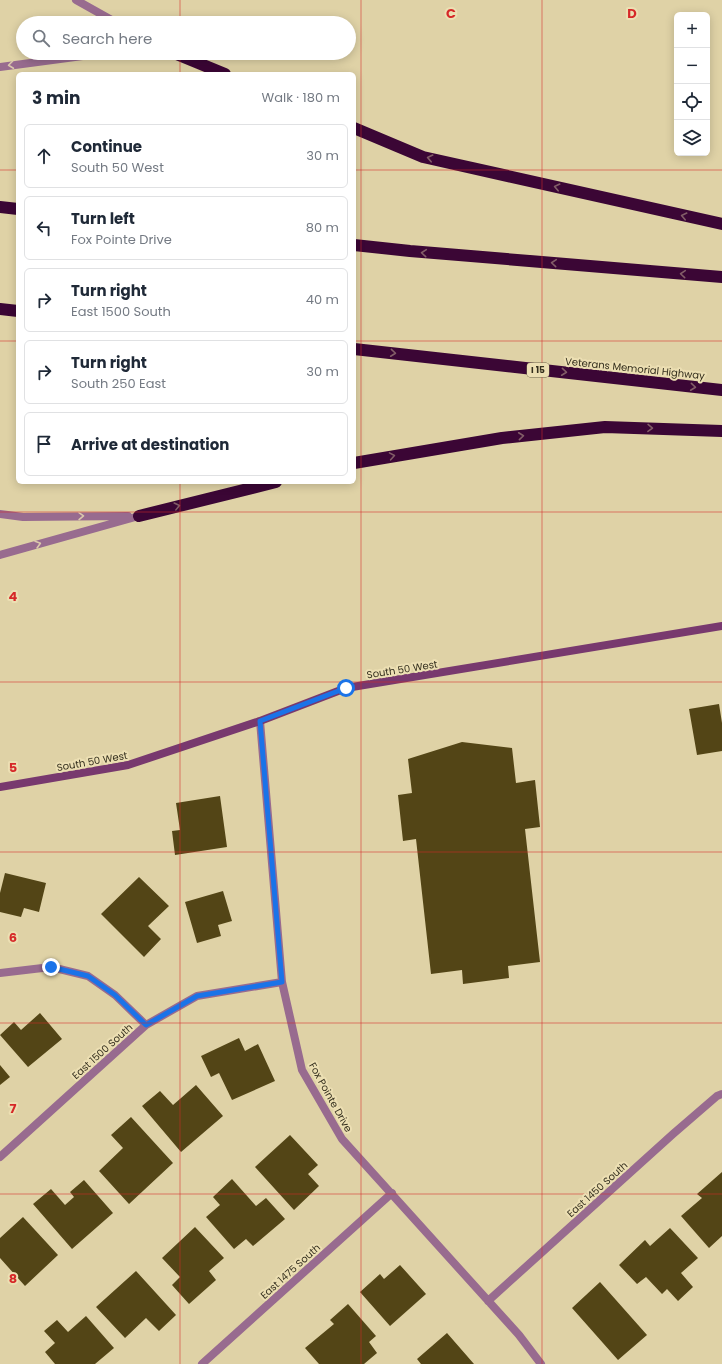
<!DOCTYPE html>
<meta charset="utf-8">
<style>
:root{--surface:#fff;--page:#f2f2f3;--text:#1f2937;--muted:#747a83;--line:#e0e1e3}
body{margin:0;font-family:Poppins,sans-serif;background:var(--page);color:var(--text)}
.controls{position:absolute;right:12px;top:12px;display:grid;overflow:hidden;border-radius:6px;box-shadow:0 2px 10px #0003}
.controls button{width:36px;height:36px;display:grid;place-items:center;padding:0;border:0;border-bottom:1px solid var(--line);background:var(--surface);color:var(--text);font:20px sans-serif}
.stop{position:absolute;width:12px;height:12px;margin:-9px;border:3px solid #1a73e8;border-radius:50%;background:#fff}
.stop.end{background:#1a73e8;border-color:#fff;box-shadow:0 1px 4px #0008}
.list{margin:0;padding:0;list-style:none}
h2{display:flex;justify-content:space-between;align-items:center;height:52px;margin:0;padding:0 16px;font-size:17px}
h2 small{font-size:13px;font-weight:400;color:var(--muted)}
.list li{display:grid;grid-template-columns:26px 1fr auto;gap:12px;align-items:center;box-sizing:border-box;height:64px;margin:0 8px 8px;padding:0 8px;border:1px solid var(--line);border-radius:6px}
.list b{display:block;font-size:15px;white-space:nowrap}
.list p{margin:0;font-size:13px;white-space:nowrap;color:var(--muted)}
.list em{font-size:13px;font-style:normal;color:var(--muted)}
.icon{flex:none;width:22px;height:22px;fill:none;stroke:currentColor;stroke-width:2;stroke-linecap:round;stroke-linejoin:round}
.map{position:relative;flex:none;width:722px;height:1364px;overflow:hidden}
.search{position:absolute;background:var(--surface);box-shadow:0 2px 10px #0003;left:16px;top:16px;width:340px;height:44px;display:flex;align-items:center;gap:10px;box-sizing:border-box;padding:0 14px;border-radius:22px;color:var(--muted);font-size:15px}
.panel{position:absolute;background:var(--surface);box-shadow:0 2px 10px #0003;left:16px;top:72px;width:340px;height:412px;border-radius:6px}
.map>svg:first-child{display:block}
</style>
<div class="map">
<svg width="722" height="1364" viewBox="0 0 722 1364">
<rect width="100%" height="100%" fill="#dfd2a6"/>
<path fill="#534516" d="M 719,704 L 722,723 L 722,751 L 697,755 L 689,709 Z
M 462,742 L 512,748 L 516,783 L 535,780 L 540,827 L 525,829 L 540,962 L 508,966 L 509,978 L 463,984 L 462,970 L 431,974 L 416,839 L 403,841 L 398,795 L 412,793 L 408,759 Z
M 220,796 L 227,847 L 175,855 L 172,831 L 180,830 L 176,803 Z
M 5,873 L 46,883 L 39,912 L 24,908 L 21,917 L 0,912 L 0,893 Z
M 139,877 L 169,906 L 148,926 L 161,939 L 144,957 L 101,914 Z
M 223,891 L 232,921 L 218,925 L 221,936 L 197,943 L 185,902 Z
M 40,1013 L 62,1039 L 28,1067 L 0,1035 L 14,1022 L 21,1030 Z
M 239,1038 L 245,1051 L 258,1044 L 275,1081 L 232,1100 L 219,1073 L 211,1077 L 201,1056 Z
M 0,1065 L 10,1077 L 0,1085 Z
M 196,1085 L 223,1116 L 181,1152 L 142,1106 L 160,1091 L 173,1105 Z
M 131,1117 L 173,1163 L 129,1204 L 99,1171 L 123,1148 L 111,1135 Z
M 290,1135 L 318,1165 L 308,1174 L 319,1186 L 294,1210 L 255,1167 Z
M 722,1172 L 722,1236 L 709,1248 L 681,1216 L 702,1198 L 697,1194 Z
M 232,1179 L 256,1206 L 266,1198 L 285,1219 L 253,1246 L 246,1239 L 234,1249 L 206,1217 L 220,1205 L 213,1197 Z
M 84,1180 L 113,1213 L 72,1249 L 33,1204 L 51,1189 L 65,1205 L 74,1197 L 70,1192 Z
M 23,1217 L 58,1255 L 25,1286 L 0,1258 L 0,1238 Z
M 195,1227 L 224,1258 L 209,1271 L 216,1280 L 189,1304 L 172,1285 L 180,1277 L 162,1258 Z
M 670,1228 L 698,1258 L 681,1273 L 693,1287 L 678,1301 L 667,1289 L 662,1294 L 646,1277 L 637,1284 L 619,1265 L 645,1240 L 650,1246 Z
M 400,1265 L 426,1294 L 390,1326 L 360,1292 L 380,1274 L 384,1279 Z
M 136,1271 L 176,1315 L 159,1331 L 146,1318 L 125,1338 L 96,1307 Z
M 600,1282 L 647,1335 L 618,1360 L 572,1308 Z
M 348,1304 L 376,1336 L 369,1342 L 377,1353 L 364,1364 L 319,1364 L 305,1348 L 334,1324 L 330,1320 Z
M 86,1316 L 114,1348 L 95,1364 L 55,1364 L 45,1352 L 55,1343 L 44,1331 L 57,1320 L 68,1332 Z
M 447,1333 L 474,1364 L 421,1364 L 417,1359 Z"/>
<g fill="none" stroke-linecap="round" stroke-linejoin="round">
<path stroke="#986b8f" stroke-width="8" d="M 76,0 L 117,23
M 0,67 L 105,53
M 0,514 L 23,517 L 128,516
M 0,555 L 139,516"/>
<path stroke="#986b8f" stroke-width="8" d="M 260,721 L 282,982 L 302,1070 L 342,1139 L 519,1335 L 541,1364
M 0,973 L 51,967 L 88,976 L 115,995 L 146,1025
M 0,1157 L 146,1025 L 197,996 L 282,982
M 488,1301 L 673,1134 L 717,1096 L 722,1094
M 202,1364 L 392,1193"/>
<path stroke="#78396e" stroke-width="8" d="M 0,787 L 128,765 L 260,721 L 346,688 L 722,626"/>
<path stroke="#3b0635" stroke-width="12" d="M 174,53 L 225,74
M 354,128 L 423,157 L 722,224
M 0,207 L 18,209
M 354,245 L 410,251 L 722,277
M 0,309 L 18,311
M 354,349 L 722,390
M 354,463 L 502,438 L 605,427 L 722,431
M 139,516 L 276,482"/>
</g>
<defs><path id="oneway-chevron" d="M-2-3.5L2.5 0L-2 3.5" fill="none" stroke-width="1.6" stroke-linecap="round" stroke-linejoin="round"/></defs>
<g stroke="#dbc8ac">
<use href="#oneway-chevron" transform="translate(11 65) rotate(173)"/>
<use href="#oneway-chevron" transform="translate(81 516) rotate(-1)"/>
<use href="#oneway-chevron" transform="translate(38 544) rotate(-16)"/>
</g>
<g stroke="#825d67">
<use href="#oneway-chevron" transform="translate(430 158) rotate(-167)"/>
<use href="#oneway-chevron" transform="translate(557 187) rotate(-167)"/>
<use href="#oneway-chevron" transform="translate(684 216) rotate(-167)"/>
<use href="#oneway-chevron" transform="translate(424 253) rotate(-175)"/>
<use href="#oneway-chevron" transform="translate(554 263) rotate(-175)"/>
<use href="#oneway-chevron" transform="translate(683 274) rotate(-175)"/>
<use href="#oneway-chevron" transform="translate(393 353) rotate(6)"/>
<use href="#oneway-chevron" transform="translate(564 372) rotate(6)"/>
<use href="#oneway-chevron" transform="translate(693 387) rotate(6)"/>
<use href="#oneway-chevron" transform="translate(650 428) rotate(1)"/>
<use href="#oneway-chevron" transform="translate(521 436) rotate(-6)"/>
<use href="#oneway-chevron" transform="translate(392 456) rotate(-10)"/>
<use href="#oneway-chevron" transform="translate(177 506) rotate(-14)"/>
</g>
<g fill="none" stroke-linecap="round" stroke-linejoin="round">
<path stroke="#1a73e8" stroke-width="5" d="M 51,967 L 88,976 L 115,995 L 146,1025 L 197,996 L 282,982 L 260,721 L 346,688"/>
</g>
<path fill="none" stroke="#d62828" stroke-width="1" stroke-opacity="0.55" d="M 180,0 L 180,23M 361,0 L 361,1364M 542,0 L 542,1364M 180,53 L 180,74M 0,170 L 18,170M 354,170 L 722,170M 0,341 L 18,341M 354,341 L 722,341M 180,482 L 180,1364M 0,512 L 722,512M 0,682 L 722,682M 0,852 L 722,852M 0,1023 L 722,1023M 0,1194 L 722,1194"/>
<g text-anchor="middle" stroke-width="4" stroke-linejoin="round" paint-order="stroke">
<rect fill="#ecdfb3" stroke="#6a634a" stroke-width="1" x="527" y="363" width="22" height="14" rx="3"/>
<g font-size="9" font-weight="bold" fill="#332e1d">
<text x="538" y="373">I 15</text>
</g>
<g font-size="10" fill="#332e1d" stroke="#ecdfb3">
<text transform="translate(635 368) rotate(6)" y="4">Veterans Memorial Highway</text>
<text transform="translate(402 669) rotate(-9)" y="4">South 50 West</text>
<text transform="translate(92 761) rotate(-10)" y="4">South 50 West</text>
<text transform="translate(102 1051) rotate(-42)" y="4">East 1500 South</text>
<text transform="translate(331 1097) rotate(61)" y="4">Fox Pointe Drive</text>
<text transform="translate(597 1189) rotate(-42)" y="4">East 1450 South</text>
<text transform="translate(290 1271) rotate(-42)" y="4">East 1475 South</text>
</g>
</g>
<g font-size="13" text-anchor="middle" font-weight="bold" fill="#d62828" stroke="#ecdfb3" stroke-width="4" stroke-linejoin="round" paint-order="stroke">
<text x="451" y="18">C</text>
<text x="632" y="18">D</text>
<text x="13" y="601">4</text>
<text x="13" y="772">5</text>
<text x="13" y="942">6</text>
<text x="13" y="1113">7</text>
<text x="13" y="1283">8</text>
</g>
</svg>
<div class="controls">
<button>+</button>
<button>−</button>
<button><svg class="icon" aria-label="locate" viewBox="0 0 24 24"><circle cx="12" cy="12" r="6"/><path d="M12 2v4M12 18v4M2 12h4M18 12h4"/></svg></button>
<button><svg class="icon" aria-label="layers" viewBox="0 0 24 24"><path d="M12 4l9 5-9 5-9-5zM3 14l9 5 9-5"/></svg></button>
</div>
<div class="stop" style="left:346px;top:688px"></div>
<div class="stop end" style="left:51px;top:967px"></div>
<div class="search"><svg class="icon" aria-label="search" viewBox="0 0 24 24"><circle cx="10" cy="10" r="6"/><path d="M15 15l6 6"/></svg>Search here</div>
<section class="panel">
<h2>3 min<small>Walk · 180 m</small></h2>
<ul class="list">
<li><svg class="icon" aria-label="ahead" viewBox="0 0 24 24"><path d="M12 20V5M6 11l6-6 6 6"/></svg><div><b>Continue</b><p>South 50 West</p></div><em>30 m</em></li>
<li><svg class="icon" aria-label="left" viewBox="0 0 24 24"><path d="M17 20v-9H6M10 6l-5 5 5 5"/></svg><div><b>Turn left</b><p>Fox Pointe Drive</p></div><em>80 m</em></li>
<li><svg class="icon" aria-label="right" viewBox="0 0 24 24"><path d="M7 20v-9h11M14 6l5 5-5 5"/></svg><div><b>Turn right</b><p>East 1500 South</p></div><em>40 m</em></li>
<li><svg class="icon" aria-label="right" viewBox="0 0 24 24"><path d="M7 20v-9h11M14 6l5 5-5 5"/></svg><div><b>Turn right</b><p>South 250 East</p></div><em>30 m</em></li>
<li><svg class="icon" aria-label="arrive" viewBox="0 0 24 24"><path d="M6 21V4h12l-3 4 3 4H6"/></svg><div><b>Arrive at destination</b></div></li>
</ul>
</section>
</div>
